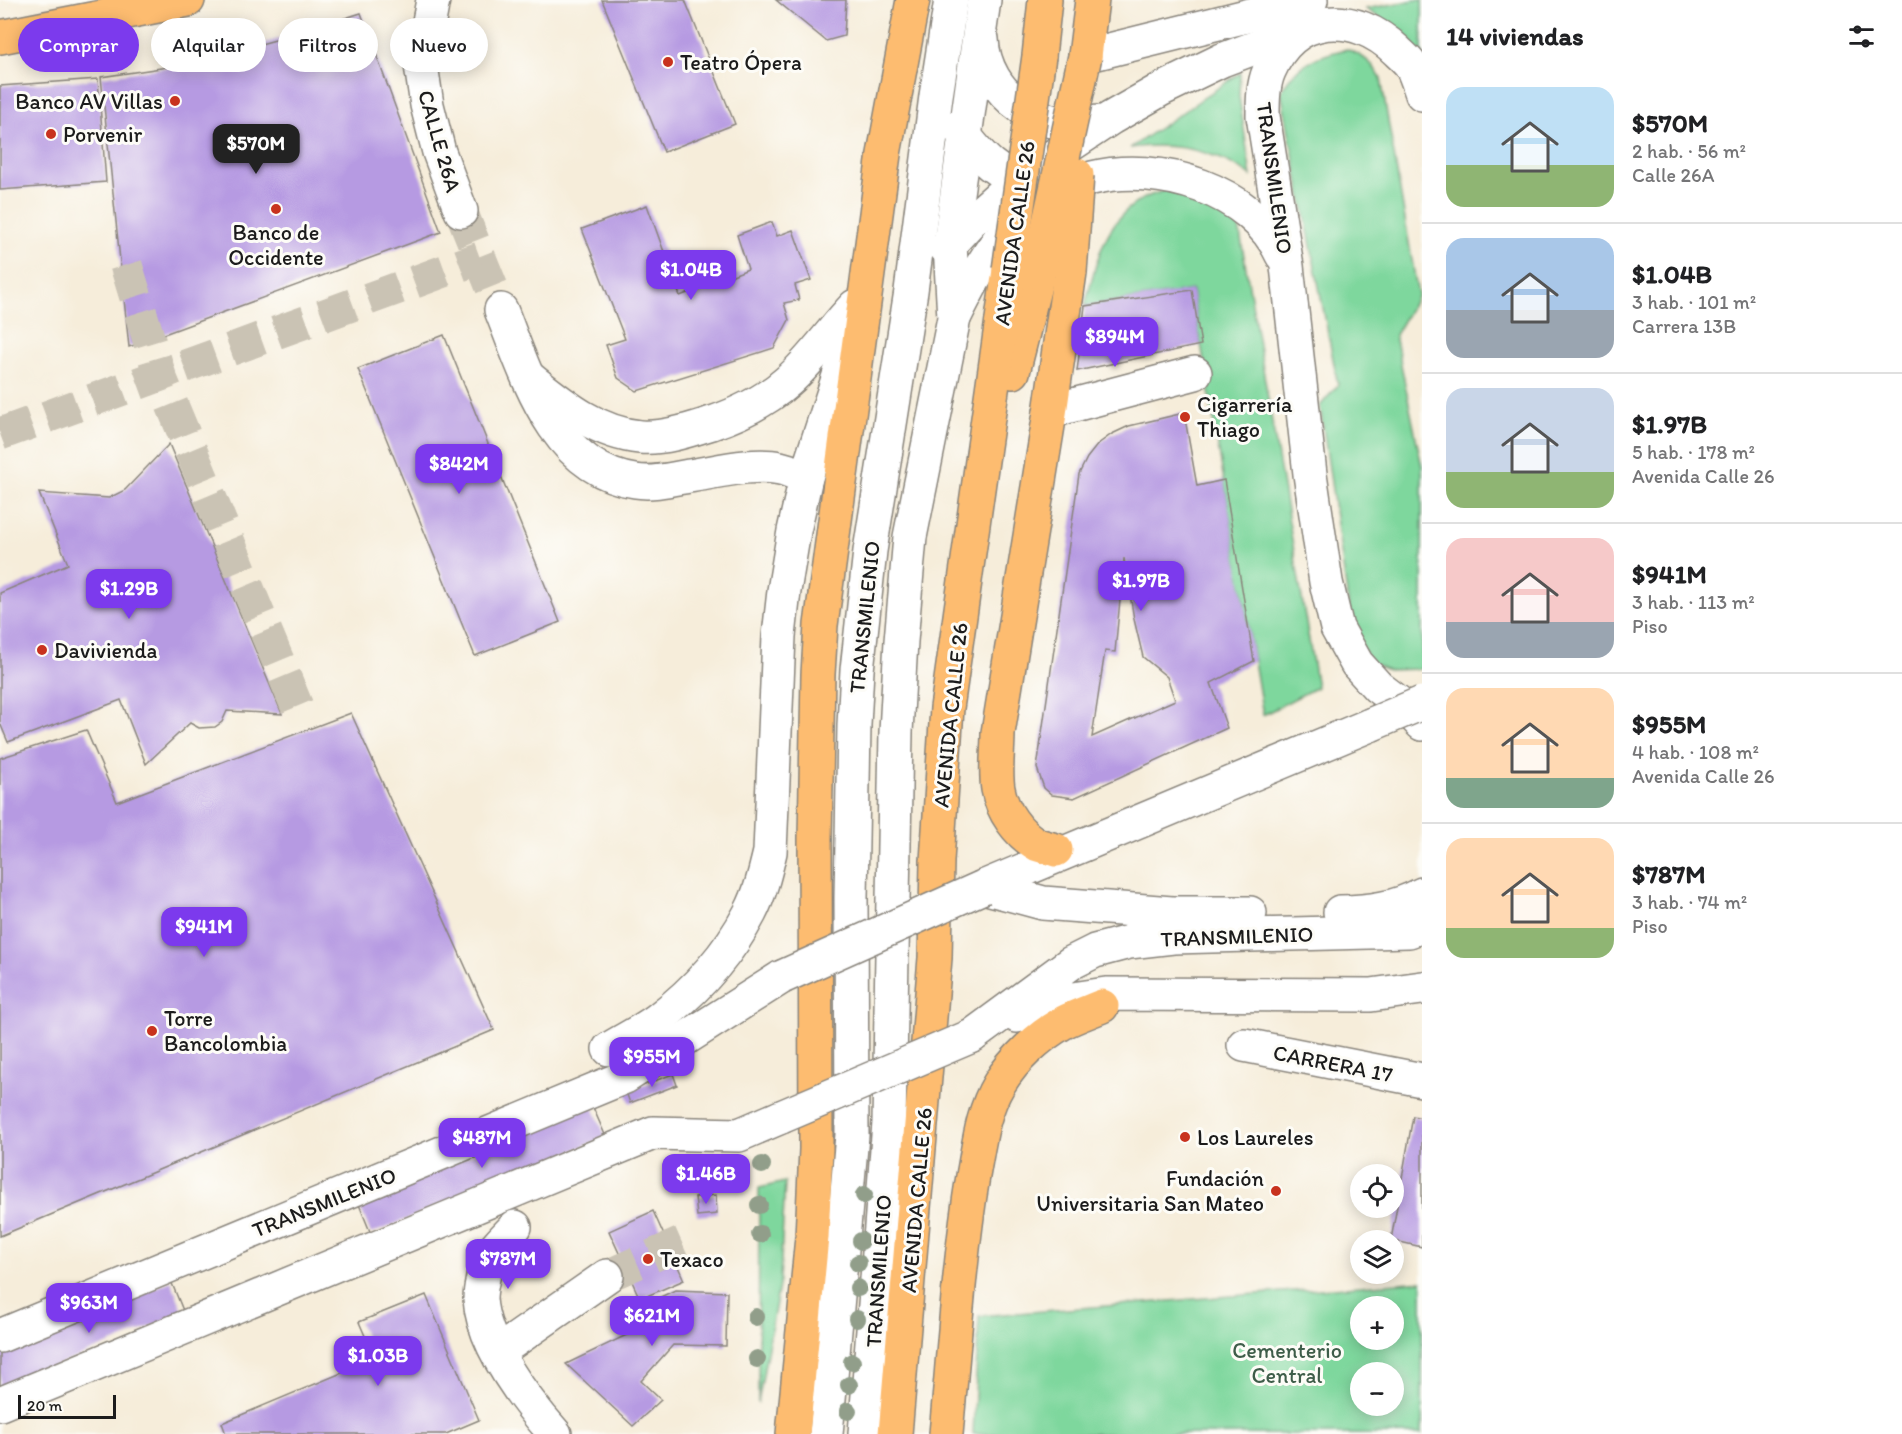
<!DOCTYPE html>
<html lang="es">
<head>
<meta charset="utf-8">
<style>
  body { margin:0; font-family:Itim,sans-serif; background:#f2f2f2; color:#202124; height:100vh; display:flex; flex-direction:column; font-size:22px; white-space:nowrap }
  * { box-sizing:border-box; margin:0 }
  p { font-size:20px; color:#757577 }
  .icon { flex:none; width:33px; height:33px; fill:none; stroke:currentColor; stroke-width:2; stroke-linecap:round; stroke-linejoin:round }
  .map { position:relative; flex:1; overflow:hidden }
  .drawer { display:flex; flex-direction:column; background:#fff; width:480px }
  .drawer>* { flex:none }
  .guide { position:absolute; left:18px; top:18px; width:570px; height:54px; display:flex; gap:12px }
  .buttons { position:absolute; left:1350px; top:1164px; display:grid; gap:12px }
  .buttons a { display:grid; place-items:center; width:54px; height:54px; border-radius:50%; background:#fff; box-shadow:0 3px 15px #0003; font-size:30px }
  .scale { position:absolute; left:18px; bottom:15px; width:98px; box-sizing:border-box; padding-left:6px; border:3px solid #1c1c1c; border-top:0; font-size:16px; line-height:21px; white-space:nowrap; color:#1c1c1c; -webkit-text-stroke:4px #fdfcf7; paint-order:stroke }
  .price { position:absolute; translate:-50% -51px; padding:0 14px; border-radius:12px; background:#7c3aed; color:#fff; font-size:20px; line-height:39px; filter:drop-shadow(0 2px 3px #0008) }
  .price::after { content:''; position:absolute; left:50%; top:36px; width:18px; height:14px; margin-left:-9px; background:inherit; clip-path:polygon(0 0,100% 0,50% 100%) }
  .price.on { background:#222; color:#fff }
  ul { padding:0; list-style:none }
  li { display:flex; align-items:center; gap:18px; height:150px; padding:0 24px }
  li+li { border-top:2px solid #e0e0e0 }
  li span { display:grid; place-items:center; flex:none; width:168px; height:120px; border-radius:18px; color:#555 }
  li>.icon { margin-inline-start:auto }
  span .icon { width:72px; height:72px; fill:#fffc; stroke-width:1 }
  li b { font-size:26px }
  h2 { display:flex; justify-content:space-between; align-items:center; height:72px; padding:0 24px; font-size:26px }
  .tag { padding:0 21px; border-radius:27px; background:#fff; box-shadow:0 3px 15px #0003; font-size:21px; line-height:54px }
  .tag.on { background:#7c3aed; color:#fff }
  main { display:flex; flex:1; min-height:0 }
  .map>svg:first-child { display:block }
  .green { fill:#7ed79d; stroke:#4d7a5c; stroke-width:1.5; fill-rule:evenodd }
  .building { fill:#b69ae2; fill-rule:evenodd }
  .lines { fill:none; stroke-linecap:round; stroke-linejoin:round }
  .minor-tunnel { stroke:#cac3b4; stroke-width:33; stroke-dasharray:33 16; stroke-linecap:butt }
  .minor-casing { stroke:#89847b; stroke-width:36 }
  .major-casing { stroke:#89847b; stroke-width:36 }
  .minor { stroke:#fff; stroke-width:33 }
  .major { stroke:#fdbc70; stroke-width:33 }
  .minor-bridge-casing { stroke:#89847b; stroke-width:36; stroke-linecap:butt }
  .major-bridge-casing { stroke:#89847b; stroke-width:36; stroke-linecap:butt }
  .minor-bridge { stroke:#fff; stroke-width:33 }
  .major-bridge { stroke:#fdbc70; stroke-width:33 }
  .tree { fill:#919e8a }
  .poi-dot { fill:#c8321e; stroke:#fdfcf7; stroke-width:2 }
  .labels { text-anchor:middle; stroke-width:6; stroke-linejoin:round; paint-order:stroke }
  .poi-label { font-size:22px; fill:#1c1c1c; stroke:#fdfcf7; text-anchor:start }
  .street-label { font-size:22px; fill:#1c1c1c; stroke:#fdfcf7 }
  .park-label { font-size:22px; fill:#3e5d49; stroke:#fdfcf7 }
</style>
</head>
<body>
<main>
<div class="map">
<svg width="1422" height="1434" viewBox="0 0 1422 1434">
  <rect width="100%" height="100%" fill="#fdfcf7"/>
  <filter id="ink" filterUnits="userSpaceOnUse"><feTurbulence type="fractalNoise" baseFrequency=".0167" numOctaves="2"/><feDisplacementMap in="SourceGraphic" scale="12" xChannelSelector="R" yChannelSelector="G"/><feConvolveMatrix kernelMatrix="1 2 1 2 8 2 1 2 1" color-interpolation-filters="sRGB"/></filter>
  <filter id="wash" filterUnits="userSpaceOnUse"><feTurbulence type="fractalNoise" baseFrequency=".008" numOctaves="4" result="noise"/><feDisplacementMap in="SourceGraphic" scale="24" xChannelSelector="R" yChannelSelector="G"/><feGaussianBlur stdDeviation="1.35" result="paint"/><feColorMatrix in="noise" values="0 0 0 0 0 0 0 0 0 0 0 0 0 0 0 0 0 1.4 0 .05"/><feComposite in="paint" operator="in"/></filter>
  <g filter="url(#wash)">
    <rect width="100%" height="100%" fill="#f6edda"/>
    <g class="green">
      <path d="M1415 0H1422V60C1409 36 1388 23 1366 9Z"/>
      <path d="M1347 49C1364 56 1373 63 1381 79L1418 295 1395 335 1422 467V669L1388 670 1371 663 1352 629 1320 406 1338 385 1281 92C1294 64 1319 55 1347 49Z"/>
      <path d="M1240 73 1239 96 1251 176C1215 150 1174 142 1130 148Z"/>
      <path d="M1168 190H1185L1238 221 1317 687 1263 715 1192 290 1085 306C1098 255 1107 203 1168 190Z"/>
      <polygon points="785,1182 780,1280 758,1403 759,1188"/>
      <path d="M1422 1281V1434H973L979 1316ZM1360 1306H1394V1340H1360ZM1360 1372H1394V1406H1360Z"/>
    </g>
    <g id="blocks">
      <g class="building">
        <polygon points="602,0 685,0 735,124 664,152"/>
        <polygon points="776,0 846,0 844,36 826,41"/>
        <polygon points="361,13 441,232 129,347 101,77 188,64 279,39"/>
        <polygon points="98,79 106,182 0,190 0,86"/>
        <polygon points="647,205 680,296 748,269 737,235 772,222 777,236 793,230 811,280 795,285 799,300 784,303 789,320 774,348 637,391 618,378 606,345 625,339 582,229"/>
        <polygon points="1192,290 1201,345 1077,371 1085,306"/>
        <polygon points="444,335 560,622 475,656 358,369"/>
        <path d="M1184 413 1197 486 1224 480 1254 661 1211 683 1227 728 1074 798 1052 795 1044 788 1037 768 1079 474 1087 458 1098 444 1112 434 1129 426ZM1124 558 1134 619 1143 657 1167 677 1175 700 1092 737 1105 651 1115 652Z"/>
        <polygon points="169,444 282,714 227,711 222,722 215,727 199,728 190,723 146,764 121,700 8,742 0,723 0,593 68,564 39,493 109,498 125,490"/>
        <polygon points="351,713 494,1030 0,1236 0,758 86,730 117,802"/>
        <polygon points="673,1074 677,1085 630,1103 626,1092"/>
        <polygon points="592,1105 606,1137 371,1234 358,1202"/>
        <polygon points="1413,1116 1422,1118 1422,1247 1391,1240"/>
        <polygon points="716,1195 717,1214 697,1216 695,1197"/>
        <polygon points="653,1211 684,1280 640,1299 609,1231"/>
        <polygon points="171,1281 184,1313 0,1389 0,1352"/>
        <polygon points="675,1290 727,1292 726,1346 673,1345 641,1381 661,1400 633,1426 566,1364 631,1333 623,1315"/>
        <polygon points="426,1295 479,1420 446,1434 226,1434 222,1423 375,1359 359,1322"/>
      </g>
    </g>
  </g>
  <g filter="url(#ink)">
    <use href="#blocks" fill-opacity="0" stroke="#89847b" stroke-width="1.5"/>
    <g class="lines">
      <g class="minor-tunnel">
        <polyline points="461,211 501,310"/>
        <polyline points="126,265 160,376 298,709"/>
        <polyline points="0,434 480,258"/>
        <polyline points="607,1276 684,1242"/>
      </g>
      <defs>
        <g id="minor">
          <polyline points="433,0 421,65 427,105 439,152 461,211"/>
          <path d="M982 39C984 96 1045 135 1097 122"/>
          <polyline points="1085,56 1311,0"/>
          <path d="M1422 94C1419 85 1415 72 1410 64 1406 59 1401 55 1397 51 1354 9 1294 13 1269 71 1263 85 1263 101 1263 116L1287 266 1310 474 1326 582 1337 628 1357 664 1378 687 1407 709 1422 724"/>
          <path d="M958 127C983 160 995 175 1036 186"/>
          <polyline points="946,248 970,222 1016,181 1111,118 1160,90 1222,60 1297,32"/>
          <path d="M501 310C527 375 554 470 635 481 653 484 672 479 689 476 716 472 754 462 780 468 789 470 798 474 806 477"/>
          <path d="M955 316C972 282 989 248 1016 220 1024 212 1038 206 1048 201 1062 192 1076 182 1092 178 1159 161 1252 190 1282 255"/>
          <path d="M528 377C561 403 596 433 640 437 664 439 690 430 712 423 738 414 767 400 788 381 813 359 832 330 855 306"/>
          <polyline points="1050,413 1066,407 1195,373"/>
          <polyline points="983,887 1043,903 1172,913 1250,913"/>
          <polyline points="983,887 1370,725"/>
          <path d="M1340 912C1370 912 1396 908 1422 894"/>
          <polyline points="1017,1016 1046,1003 1106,994 1371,995 1422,988"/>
          <polyline points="972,1036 1071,963 1095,951 1129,942 1173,937 1409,931 1422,926"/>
          <polyline points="1244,1045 1422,1080"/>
          <path d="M609 1049C625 1039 642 1031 657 1020 694 992 728 955 750 913 760 894 765 873 770 852L779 636 784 591 794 531 806 477 851 339"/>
          <path d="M515 1227C505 1238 492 1249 487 1263 484 1272 480 1289 480 1299 483 1345 526 1401 555 1434"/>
          <polyline points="0,1336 625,1077 782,977"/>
          <polyline points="498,1352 607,1276"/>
          <polyline points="0,1404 653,1133 739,1135 781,1117"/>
          <polyline points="826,1434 852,1135 851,898 854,725 857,670 870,551 911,291 936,96 951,0"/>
          <polyline points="865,1434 889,1123 896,732 901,641 910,537 954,318 950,244 984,0"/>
        </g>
        <g id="major">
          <polyline points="0,37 188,0"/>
          <polyline points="1039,56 1045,0"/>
          <polyline points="1085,56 1092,0"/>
          <polyline points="1013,372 1038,273"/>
          <path d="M1056 850C1050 848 1043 847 1038 845 1018 834 1002 811 998 789 995 771 998 751 998 733L1050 413 1070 272"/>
          <polyline points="793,1434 812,1237 816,1149 815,838 818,674 821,625 884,154 913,0"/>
          <polyline points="895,1434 935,958 937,861 947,708 1009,270"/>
          <path d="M946 1434C954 1348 959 1261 973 1176 979 1144 982 1112 999 1084 1014 1059 1039 1036 1064 1022 1076 1016 1090 1011 1102 1006"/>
        </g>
      </defs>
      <use href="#minor" class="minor-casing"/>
      <use href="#major" class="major-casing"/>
      <use href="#minor" class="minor"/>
      <use href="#major" class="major"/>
      <defs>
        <g id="minor-bridge">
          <polyline points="1370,725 1422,703"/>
          <polyline points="782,977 983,887"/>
          <polyline points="781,1117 972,1036"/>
        </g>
        <g id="major-bridge">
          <polyline points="1009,270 1039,56"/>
          <polyline points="1070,272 1077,175"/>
          <polyline points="1038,273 1085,56"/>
        </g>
      </defs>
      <use href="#minor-bridge" class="minor-bridge-casing"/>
      <use href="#major-bridge" class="major-bridge-casing"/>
      <use href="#minor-bridge" class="minor-bridge"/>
      <use href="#major-bridge" class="major-bridge"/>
    </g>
    <g class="tree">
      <circle cx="762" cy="1165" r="9"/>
      <circle cx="864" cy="1195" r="9"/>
      <circle cx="759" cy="1205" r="9"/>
      <circle cx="760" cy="1234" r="9"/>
      <circle cx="861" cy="1241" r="9"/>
      <circle cx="858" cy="1263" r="9"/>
      <circle cx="858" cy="1288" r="9"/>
      <circle cx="756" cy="1317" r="9"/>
      <circle cx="857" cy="1319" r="9"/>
      <circle cx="757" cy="1359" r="9"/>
      <circle cx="852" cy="1362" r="9"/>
      <circle cx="849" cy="1385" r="9"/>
      <circle cx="848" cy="1411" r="9"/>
    </g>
  </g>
  <g class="poi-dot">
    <circle cx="668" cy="62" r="6"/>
    <circle cx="175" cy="101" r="6"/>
    <circle cx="51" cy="134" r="6"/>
    <circle cx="276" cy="209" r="6"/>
    <circle cx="1185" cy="417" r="6"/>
    <circle cx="42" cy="650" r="6"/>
    <circle cx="152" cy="1031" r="6"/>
    <circle cx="1185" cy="1137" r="6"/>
    <circle cx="1276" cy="1191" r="6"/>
    <circle cx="648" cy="1259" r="6"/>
  </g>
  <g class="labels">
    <g class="poi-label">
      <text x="680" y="70">Teatro Ópera</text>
      <text x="163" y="109" text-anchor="end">Banco AV Villas</text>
      <text x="63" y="142">Porvenir</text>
      <text x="276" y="240" text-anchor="middle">Banco de<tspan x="276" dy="25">Occidente</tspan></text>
      <text x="1197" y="412">Cigarrería<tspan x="1197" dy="25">Thiago</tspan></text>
      <text x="54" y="658">Davivienda</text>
      <text x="164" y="1026">Torre<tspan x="164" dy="25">Bancolombia</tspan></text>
      <text x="1197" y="1145">Los Laureles</text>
      <text x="1264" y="1186" text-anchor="end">Fundación<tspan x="1264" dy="25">Universitaria San Mateo</tspan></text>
      <text x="660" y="1267">Texaco</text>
    </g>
    <g class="street-label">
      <text transform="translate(440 141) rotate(74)" y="8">CALLE 26A</text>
      <text transform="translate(1275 178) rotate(82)" y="8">TRANSMILENIO</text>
      <text transform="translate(1014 233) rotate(-82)" y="8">AVENIDA CALLE 26</text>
      <text transform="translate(864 617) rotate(-84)" y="8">TRANSMILENIO</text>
      <text transform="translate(950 715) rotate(-84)" y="8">AVENIDA CALLE 26</text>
      <text transform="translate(1237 936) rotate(-2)" y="8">TRANSMILENIO</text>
      <text transform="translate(1333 1063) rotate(11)" y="8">CARRERA 17</text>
      <text transform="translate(916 1200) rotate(-85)" y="8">AVENIDA CALLE 26</text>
      <text transform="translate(324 1202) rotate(-22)" y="8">TRANSMILENIO</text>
      <text transform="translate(878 1271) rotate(-86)" y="8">TRANSMILENIO</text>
    </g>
    <g class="park-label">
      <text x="1287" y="1358">Cementerio<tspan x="1287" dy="25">Central</tspan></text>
    </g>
  </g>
</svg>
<div class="buttons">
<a><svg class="icon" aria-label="locate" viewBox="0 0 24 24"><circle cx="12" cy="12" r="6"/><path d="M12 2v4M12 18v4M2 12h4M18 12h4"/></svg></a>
<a><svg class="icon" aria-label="layers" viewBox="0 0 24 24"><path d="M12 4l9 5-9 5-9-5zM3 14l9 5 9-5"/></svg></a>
<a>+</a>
<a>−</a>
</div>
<div class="scale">20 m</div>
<b class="price on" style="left:256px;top:175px">$570M</b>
<b class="price" style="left:691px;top:301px">$1.04B</b>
<b class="price" style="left:1115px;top:368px">$894M</b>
<b class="price" style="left:459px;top:495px">$842M</b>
<b class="price" style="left:1141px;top:612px">$1.97B</b>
<b class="price" style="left:129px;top:620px">$1.29B</b>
<b class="price" style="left:204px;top:958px">$941M</b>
<b class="price" style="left:652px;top:1088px">$955M</b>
<b class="price" style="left:482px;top:1169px">$487M</b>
<b class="price" style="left:706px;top:1205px">$1.46B</b>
<b class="price" style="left:508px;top:1290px">$787M</b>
<b class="price" style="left:89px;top:1334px">$963M</b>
<b class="price" style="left:652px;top:1347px">$621M</b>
<b class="price" style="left:378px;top:1387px">$1.03B</b>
<div class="guide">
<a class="tag on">Comprar</a>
<a class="tag">Alquilar</a>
<a class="tag">Filtros</a>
<a class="tag">Nuevo</a>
</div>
</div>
<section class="drawer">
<h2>14 viviendas<svg class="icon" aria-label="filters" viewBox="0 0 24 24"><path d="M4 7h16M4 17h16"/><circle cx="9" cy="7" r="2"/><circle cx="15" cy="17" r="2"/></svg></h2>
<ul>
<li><span style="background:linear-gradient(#bfe0f5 65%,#8fb573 0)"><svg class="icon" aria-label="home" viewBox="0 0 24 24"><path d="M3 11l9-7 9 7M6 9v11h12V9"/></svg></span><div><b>$570M</b><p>2 hab. · 56 m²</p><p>Calle 26A</p></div></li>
<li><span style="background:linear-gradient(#a9c7e8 60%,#9aa5b1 0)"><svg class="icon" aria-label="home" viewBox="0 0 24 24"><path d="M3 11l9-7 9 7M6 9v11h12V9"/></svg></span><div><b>$1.04B</b><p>3 hab. · 101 m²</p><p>Carrera 13B</p></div></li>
<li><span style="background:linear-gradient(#c9d6e8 70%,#8fb573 0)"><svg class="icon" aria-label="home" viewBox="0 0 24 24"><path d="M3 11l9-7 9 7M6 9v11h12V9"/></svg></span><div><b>$1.97B</b><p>5 hab. · 178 m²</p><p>Avenida Calle 26</p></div></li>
<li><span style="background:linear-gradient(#f6c9c9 70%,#9aa5b1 0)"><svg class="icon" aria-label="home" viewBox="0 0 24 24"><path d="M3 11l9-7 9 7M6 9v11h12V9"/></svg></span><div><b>$941M</b><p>3 hab. · 113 m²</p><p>Piso</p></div></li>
<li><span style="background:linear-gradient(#ffd9b3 75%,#7fa58c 0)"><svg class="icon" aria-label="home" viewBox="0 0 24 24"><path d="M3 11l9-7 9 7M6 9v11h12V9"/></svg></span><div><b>$955M</b><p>4 hab. · 108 m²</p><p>Avenida Calle 26</p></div></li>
<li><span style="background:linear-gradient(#ffd9b3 75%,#8fb573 0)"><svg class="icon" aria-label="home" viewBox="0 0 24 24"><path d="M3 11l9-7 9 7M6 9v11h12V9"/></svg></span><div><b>$787M</b><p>3 hab. · 74 m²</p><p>Piso</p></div></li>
</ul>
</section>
</main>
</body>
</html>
